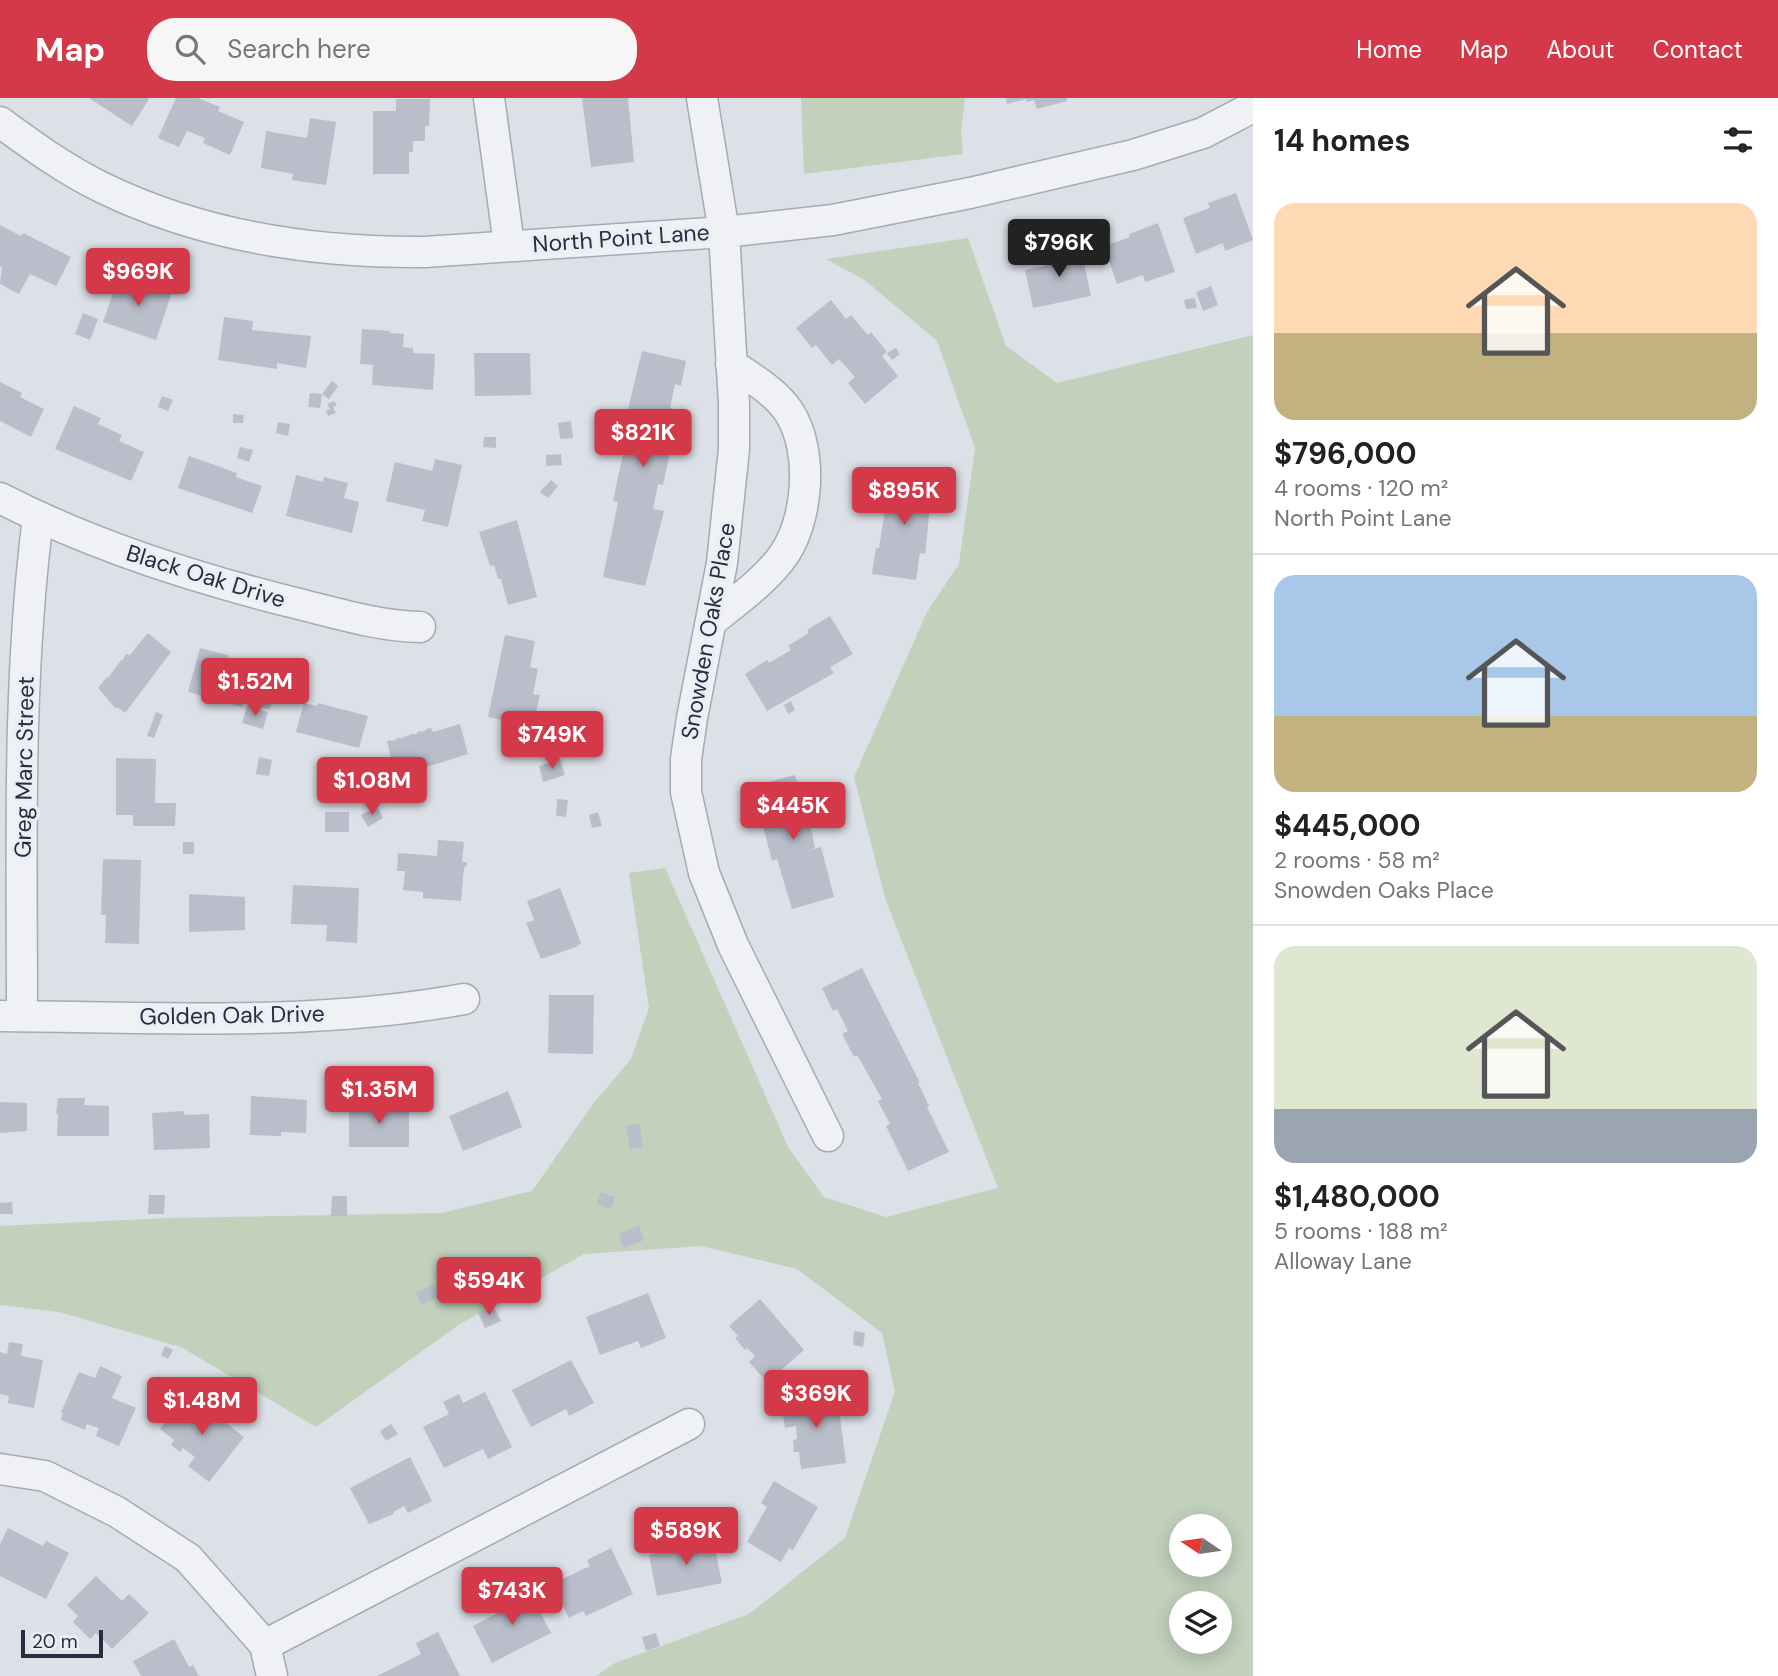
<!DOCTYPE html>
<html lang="en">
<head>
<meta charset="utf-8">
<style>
  body { margin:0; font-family:"DM Sans",sans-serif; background:#f6f6f6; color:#222; height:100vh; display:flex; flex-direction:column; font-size:26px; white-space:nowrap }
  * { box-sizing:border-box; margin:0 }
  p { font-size:23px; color:#767676 }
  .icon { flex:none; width:38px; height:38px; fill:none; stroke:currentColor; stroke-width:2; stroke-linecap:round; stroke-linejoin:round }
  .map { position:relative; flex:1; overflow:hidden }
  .drawer { display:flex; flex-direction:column; background:#fff; width:525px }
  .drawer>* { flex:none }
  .needle { width:46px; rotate:283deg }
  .controls { position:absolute; left:1169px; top:1416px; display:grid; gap:14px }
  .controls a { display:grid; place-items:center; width:63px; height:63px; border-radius:50%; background:#fff; box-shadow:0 4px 18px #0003; font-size:35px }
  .scale { position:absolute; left:21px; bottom:18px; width:82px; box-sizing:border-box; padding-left:7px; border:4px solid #252d3e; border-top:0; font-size:19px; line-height:24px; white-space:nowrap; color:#252d3e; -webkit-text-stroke:5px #ebeff5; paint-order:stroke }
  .price { position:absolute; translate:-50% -60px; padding:0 16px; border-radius:7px; background:#d33948; color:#fff; font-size:23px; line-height:46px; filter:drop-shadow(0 2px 4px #0008) }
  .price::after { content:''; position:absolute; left:50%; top:42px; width:21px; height:16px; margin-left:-10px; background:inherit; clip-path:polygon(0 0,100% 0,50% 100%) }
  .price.active { background:#222; color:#fff }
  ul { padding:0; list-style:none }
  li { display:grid; align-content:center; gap:14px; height:371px; padding:0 21px }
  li+li { border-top:2px solid #e0e0e0 }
  li span { display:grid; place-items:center; height:217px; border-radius:21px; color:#555 }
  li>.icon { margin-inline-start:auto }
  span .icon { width:126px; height:126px; fill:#fffc; stroke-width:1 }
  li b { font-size:30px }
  h2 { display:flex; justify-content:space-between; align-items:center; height:84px; padding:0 21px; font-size:30px }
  header { display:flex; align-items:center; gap:42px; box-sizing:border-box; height:98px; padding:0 35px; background:#d33948; color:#fff }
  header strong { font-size:33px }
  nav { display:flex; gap:38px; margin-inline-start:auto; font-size:24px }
  .search { width:490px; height:63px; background:#f6f6f6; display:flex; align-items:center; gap:18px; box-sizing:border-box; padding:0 24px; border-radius:28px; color:#767676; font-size:26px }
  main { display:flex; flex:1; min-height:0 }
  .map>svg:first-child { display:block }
  .green { fill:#c1d1bc; fill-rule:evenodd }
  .building { fill:#b9beca }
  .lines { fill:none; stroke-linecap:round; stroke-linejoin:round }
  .street-casing { stroke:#a5aab4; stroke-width:33 }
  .street { stroke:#eff1f5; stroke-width:30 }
  .labels { text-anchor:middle; stroke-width:7; stroke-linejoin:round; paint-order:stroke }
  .street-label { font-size:23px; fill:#252d3e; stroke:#ebeff5 }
</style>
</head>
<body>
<header>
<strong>Map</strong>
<div class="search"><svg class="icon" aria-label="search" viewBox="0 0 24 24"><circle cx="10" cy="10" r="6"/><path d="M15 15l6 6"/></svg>Search here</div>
<nav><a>Home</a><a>Map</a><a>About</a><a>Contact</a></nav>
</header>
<main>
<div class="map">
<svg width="1253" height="1578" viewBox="0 0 1253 1578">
  <rect width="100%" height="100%" fill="#dce0e7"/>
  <g class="green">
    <polygon points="801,0 965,0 961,34 963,56 804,76"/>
    <path d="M968 140 1006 248 1057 285 1253 237V1578H596L615 1565 749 1516 845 1440 895 1293 882 1235 797 1171 702 1148 584 1156 460 1226 316 1329 181 1249 59 1214 0 1207V1128L169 1120 442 1115 532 1093 593 1006 631 961 649 910 629 775 665 770 788 1049 824 1099 886 1119 998 1090 885 800 854 679 927 514 959 466 975 350 937 243 866 183 826 161ZM1181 1428H1220V1466H1181ZM1181 1505H1220V1544H1181Z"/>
  </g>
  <g class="building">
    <polygon points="89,0 148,0 149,1 132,28"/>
    <polygon points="176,0 198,0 220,9 218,13 244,24 230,57 203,45 205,40 187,33 179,49 158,40"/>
    <polygon points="582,0 628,0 634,64 591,69"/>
    <polygon points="1006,0 1067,0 1067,3 1037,11 1034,2 1027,4 1026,1 1007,6"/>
    <polygon points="396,1 430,1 429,28 425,28 425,43 413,43 413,54 409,54 409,76 373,76 373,13 396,13"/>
    <polygon points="310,20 336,24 326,87 292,82 293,76 261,70 266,33 307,40"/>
    <polygon points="1236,95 1253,142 1225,153 1223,145 1196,156 1183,120 1210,110 1208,105"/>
    <polygon points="1158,125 1175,174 1145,184 1143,177 1117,186 1104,148 1130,139 1129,136"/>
    <polygon points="0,127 21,138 23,135 71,159 56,188 30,176 19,196 0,186 2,169 0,168"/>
    <polygon points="1080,147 1091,198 1033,210 1025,172 1044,168 1043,165 1051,164 1049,154"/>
    <polygon points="117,183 135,188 137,183 172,194 156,242 103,224"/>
    <polygon points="1211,188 1218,207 1203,213 1196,194"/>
    <polygon points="1195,200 1197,210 1186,211 1184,202"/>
    <polygon points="831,202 846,221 851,217 868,237 871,234 887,254 882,258 898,278 865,306 848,285 855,279 839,261 832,267 816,247 812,250 796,230"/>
    <polygon points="83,215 98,221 90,242 75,236"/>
    <polygon points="224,219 253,223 252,232 311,238 306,270 277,265 277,271 218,262"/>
    <polygon points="362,231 390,233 390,235 404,236 403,249 413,250 413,255 435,256 433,292 372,287 373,267 360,266"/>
    <polygon points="896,250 900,256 892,262 887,255"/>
    <polygon points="642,253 686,263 681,288 675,286 670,310 674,311 669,335 674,336 663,387 658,386 653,411 664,413 645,488 603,479 618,404 613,403 629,328 626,327 630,303"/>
    <polygon points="474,255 530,255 531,297 475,298"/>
    <polygon points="332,283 338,288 329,301 322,296"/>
    <polygon points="0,284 22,295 20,299 44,311 31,339 0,323"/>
    <polygon points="310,295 322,296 320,310 308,309"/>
    <polygon points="162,298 173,302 168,313 158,309"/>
    <polygon points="334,303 337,307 333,309 336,315 328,318 326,313 330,311 327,306"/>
    <polygon points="74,308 101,320 98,326 122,337 119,343 144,354 131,383 55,351"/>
    <polygon points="233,316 244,317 243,325 233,325"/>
    <polygon points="571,323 573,340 560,341 558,325"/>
    <polygon points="278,324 290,326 288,338 276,335"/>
    <polygon points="484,339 496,339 496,350 483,349"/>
    <polygon points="240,349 253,352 249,364 237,360"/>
    <polygon points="561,356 562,367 546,368 546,357"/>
    <polygon points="189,358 237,375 236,379 262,388 252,415 178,390"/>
    <polygon points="435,361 462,367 448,429 422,423 425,412 386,403 395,364 432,373"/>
    <polygon points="891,375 933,381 925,456 920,455 916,482 872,476 876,450 879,450"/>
    <polygon points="296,377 323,384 324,379 348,385 344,400 359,404 352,435 286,418"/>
    <polygon points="551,382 558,388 548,400 540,394"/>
    <polygon points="517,422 537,499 508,507 501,481 498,481 494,467 490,468 479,434"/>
    <polygon points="830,518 853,556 830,569 834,575 767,613 745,576 767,562 769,565 791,552 788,548 809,535 807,532"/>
    <polygon points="148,535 171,554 125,615 117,609 116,611 98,590 107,579 108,580 121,562 122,563 126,556 130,557"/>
    <polygon points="505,537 535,543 530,569 538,571 533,596 540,597 533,628 488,619"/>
    <polygon points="200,550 228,557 226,565 252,571 251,575 278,582 270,612 243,604 242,609 188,594"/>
    <polygon points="791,603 795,612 788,616 784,607"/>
    <polygon points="304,605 317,608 318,605 368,618 359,650 296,634"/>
    <polygon points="247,608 268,614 263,631 242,625"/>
    <polygon points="156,614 163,617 154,640 147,638"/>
    <polygon points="460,626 468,656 395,679 387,643 397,642 396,640 402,640 412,636 417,636 417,634 426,633 426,631 431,630 433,634"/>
    <polygon points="259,659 272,662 269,678 256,676"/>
    <polygon points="116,660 156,661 155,705 176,705 175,728 133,728 133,717 116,717"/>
    <polygon points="560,661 565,677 543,684 539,668"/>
    <polygon points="795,677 802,701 805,701 815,750 807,753 821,749 834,799 792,811 777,761 772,763 753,688"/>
    <polygon points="557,701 568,702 566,719 556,718"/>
    <polygon points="834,705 837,718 824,721 821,709"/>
    <polygon points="377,709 383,720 368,729 361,717"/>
    <rect x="325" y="714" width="24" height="20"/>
    <polygon points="598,714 602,728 592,730 589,717"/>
    <polygon points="438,742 464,744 462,764 467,764 466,769 464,769 461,803 423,800 423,794 403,792 405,773 397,773 398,755 437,758"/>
    <rect x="183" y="744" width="11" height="12"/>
    <polygon points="103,761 141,762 139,846 105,845 106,817 101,817"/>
    <polygon points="293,787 359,790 357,845 326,843 327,827 291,826"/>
    <polygon points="560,790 581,845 576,849 541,861 526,825 534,822 527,803"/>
    <polygon points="189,796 245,799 245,832 189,834"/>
    <polygon points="862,870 920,985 918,985 929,1008 927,1009 949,1054 908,1073 886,1028 890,1026 878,1003 882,1001 857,957 854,959 842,936 848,933 837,911 833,913 822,890"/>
    <polygon points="549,897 594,897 593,956 548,955"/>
    <polygon points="508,993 522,1029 463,1053 449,1018"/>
    <polygon points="251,998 307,1002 306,1035 281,1034 281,1038 250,1037"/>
    <polygon points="58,1000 85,1000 84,1007 109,1008 109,1038 57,1038 58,1016 56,1016"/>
    <polygon points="0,1004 27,1005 27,1033 0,1035"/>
    <rect x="349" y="1006" width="60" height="43"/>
    <polygon points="184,1013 184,1017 209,1016 210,1050 154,1052 152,1015"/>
    <polygon points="640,1026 643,1049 630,1051 626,1028"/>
    <polygon points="601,1094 615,1099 611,1111 597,1106"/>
    <polygon points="149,1097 165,1097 164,1116 148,1116"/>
    <polygon points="332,1098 347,1098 347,1118 331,1118"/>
    <polygon points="12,1104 13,1116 0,1116 0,1105"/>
    <polygon points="639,1127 644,1142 624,1150 619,1135"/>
    <polygon points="433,1187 438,1199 421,1207 416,1194"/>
    <polygon points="648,1195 666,1240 641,1250 638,1243 600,1257 586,1219"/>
    <polygon points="760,1201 804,1252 767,1284 749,1264 755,1258 747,1250 745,1252 735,1240 738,1238 729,1228"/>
    <polygon points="493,1208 501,1223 485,1230 478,1215"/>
    <polygon points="854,1233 865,1235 863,1249 853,1247"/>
    <polygon points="9,1244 23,1246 21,1258 43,1262 34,1310 8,1305 9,1298 0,1296 0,1254 7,1256"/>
    <polygon points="165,1248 173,1252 168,1261 161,1257"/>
    <polygon points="571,1262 594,1305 569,1318 566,1311 531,1329 512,1292"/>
    <polygon points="100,1268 122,1278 112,1300 136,1310 119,1348 96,1338 99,1330 87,1326 85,1332 61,1322 63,1315 61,1314 79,1274 95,1280"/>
    <polygon points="485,1294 512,1349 488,1361 483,1351 444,1370 423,1329 449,1316 443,1304 459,1296 463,1305"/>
    <polygon points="837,1295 846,1365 801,1371 799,1354 794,1354 793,1342 797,1341 796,1328 785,1330 781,1302"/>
    <polygon points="188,1296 244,1339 209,1384 188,1368 195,1359 183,1350 180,1354 171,1347 174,1342 160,1331"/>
    <polygon points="391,1326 398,1336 386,1343 380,1333"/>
    <polygon points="410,1359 432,1403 408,1415 404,1408 393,1414 394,1416 369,1426 350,1390"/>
    <polygon points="774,1383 818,1409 793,1452 789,1450 781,1464 747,1444 767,1409 761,1405"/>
    <polygon points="8,1430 43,1448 46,1443 69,1455 46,1501 0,1478 0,1446"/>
    <polygon points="712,1436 722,1485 657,1498 649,1457 676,1448 677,1452 688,1449 687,1442"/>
    <polygon points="611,1450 633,1496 586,1518 583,1513 569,1520 552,1486 590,1468 587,1462"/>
    <polygon points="96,1478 122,1503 129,1496 149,1515 112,1551 96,1535 90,1541 73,1524 78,1518 67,1507"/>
    <polygon points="528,1491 551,1535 492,1565 473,1528 509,1509 506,1503"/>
    <polygon points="438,1534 460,1578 377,1578 421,1556 416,1545"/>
    <polygon points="656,1535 660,1548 646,1553 642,1539"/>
    <polygon points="174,1541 189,1569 193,1567 199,1578 141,1578 133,1563"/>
  </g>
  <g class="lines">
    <defs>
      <g id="street">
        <polyline points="489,0 509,147"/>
        <polyline points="702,0 724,134 734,306 734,351 722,465 692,620 686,661 686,694 704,775 733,847 828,1038"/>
        <path d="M0 24C33 48 67 73 103 90 202 138 316 155 425 154L724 134 833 122 970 95 1133 57 1203 35 1253 9"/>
        <path d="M0 400C93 448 194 480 295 505 336 515 377 528 420 529"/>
        <path d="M712 523C735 504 761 486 780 462 809 426 814 352 789 314 775 293 751 280 731 266"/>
        <path d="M0 918C154 919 312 929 464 901"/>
        <path d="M22 918C22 752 17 585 38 420"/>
        <polyline points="0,1371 45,1378 117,1414 188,1460 265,1547 272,1578"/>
        <polyline points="265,1547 689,1326"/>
      </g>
    </defs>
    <use href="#street" class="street-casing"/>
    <use href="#street" class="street"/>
  </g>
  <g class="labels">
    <g class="street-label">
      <text transform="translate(621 140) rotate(-4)" y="8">North Point Lane</text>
      <text transform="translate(206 478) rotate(17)" y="8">Black Oak Drive</text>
      <text transform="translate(708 533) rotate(-80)" y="8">Snowden Oaks Place</text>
      <text transform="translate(24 669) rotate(-89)" y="8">Greg Marc Street</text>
      <text transform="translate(232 917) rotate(-1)" y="8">Golden Oak Drive</text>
    </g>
  </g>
</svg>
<div class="controls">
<a><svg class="needle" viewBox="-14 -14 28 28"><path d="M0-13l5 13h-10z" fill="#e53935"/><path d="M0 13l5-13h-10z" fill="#767676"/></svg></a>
<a><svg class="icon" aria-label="layers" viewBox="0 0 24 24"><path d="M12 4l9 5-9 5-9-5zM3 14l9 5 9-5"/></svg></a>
</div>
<div class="scale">20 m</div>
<b class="price active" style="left:1059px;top:181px">$796K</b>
<b class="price" style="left:138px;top:210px">$969K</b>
<b class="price" style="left:643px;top:371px">$821K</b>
<b class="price" style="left:904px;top:429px">$895K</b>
<b class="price" style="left:255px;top:620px">$1.52M</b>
<b class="price" style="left:552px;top:673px">$749K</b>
<b class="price" style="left:372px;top:719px">$1.08M</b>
<b class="price" style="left:793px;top:744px">$445K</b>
<b class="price" style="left:379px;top:1028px">$1.35M</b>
<b class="price" style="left:489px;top:1219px">$594K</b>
<b class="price" style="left:816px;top:1332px">$369K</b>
<b class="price" style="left:202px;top:1339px">$1.48M</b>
<b class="price" style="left:686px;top:1469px">$589K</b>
<b class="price" style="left:512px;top:1529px">$743K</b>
</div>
<section class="drawer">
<h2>14 homes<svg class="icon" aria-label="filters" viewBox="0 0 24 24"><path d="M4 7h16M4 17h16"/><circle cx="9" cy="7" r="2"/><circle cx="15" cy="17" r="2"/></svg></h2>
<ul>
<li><span style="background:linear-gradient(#ffd9b3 60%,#c2b280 0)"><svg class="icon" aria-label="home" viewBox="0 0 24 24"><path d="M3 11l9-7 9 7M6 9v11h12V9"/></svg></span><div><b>$796,000</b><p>4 rooms · 120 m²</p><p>North Point Lane</p></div></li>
<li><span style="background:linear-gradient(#a9c7e8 65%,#c2b280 0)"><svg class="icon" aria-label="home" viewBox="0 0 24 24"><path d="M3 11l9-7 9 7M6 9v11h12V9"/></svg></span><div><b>$445,000</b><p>2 rooms · 58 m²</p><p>Snowden Oaks Place</p></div></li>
<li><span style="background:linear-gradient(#dfe7d0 75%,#9aa5b1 0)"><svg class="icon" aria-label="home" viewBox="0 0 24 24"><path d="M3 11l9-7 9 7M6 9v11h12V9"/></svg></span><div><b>$1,480,000</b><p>5 rooms · 188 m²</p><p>Alloway Lane</p></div></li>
</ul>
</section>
</main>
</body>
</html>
